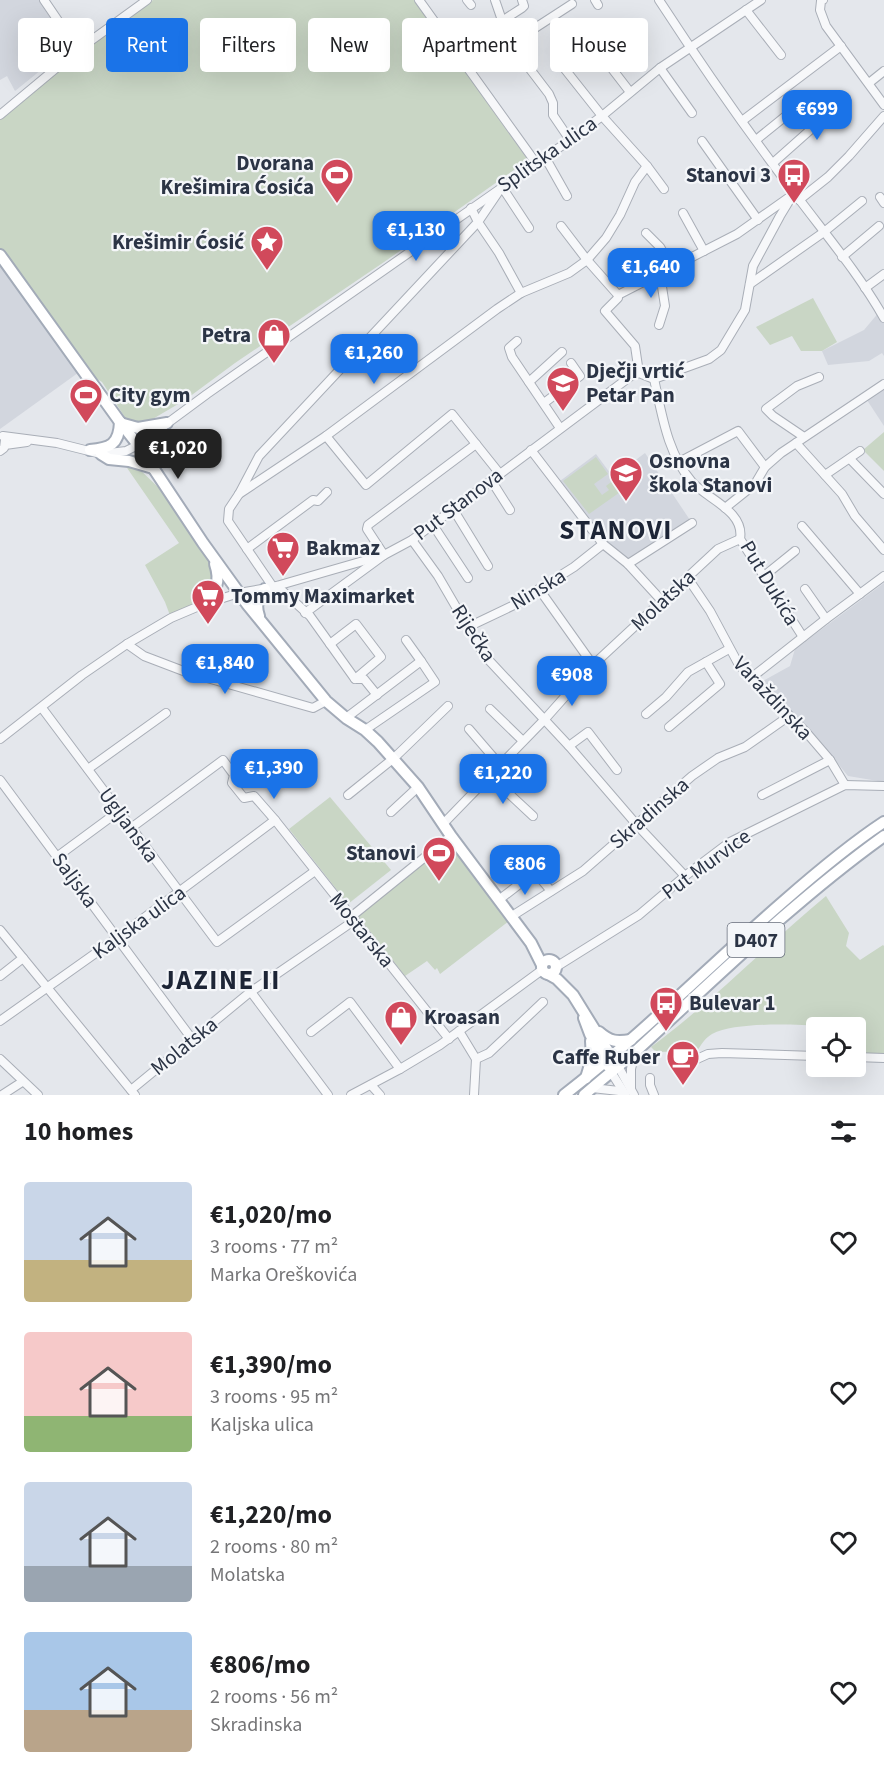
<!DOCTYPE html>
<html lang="en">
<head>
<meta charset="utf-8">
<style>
  body { margin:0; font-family:"Source Sans 3",sans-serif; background:#f2f2f2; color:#202124; height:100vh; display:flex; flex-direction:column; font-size:22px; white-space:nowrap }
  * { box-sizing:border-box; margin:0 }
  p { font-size:20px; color:#757577 }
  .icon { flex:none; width:33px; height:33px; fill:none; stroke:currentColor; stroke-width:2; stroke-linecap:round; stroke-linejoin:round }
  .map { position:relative; height:1095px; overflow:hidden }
  .details { display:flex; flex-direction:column; background:#fff; flex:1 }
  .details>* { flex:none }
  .guide { position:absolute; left:18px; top:18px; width:849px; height:54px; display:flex; gap:12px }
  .controls { position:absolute; left:806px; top:1017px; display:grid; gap:12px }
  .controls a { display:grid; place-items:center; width:60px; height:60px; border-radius:6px; background:#fff; box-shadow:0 6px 24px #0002; font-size:30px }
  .price { position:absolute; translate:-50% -51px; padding:0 14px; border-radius:12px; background:#1a73e8; color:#fff; font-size:20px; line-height:39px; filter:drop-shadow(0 2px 3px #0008) }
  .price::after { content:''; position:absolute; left:50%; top:36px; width:18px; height:14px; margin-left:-9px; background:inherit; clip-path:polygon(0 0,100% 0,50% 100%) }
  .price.current { background:#222; color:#fff }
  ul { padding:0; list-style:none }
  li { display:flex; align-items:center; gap:18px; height:150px; padding:0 24px }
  li span { display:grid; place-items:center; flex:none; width:168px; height:120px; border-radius:6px; color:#555 }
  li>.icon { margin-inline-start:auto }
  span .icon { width:72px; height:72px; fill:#fffc; stroke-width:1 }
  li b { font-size:26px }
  h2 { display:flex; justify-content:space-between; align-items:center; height:72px; padding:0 24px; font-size:26px }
  .tag { padding:0 21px; border-radius:6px; background:#fff; box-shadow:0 6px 24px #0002; font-size:21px; line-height:54px }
  .tag.current { background:#1a73e8; color:#fff }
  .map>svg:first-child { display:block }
  .built { fill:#d2d6de }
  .green { fill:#c9d6c5 }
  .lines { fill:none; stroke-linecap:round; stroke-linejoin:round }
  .minor-casing { stroke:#a9aeb7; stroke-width:10 }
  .major-casing { stroke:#a3abb8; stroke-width:14 }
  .minor { stroke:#f7f8fa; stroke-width:8 }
  .major { stroke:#fff; stroke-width:10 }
  .labels { text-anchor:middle; stroke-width:4.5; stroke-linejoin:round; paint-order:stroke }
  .shield { fill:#f4f6f9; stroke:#676e7b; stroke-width:1.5 }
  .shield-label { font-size:20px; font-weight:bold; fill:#2b3445 }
  .street-label { font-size:21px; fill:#2b3445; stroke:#f4f6f9 }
  .poi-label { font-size:21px; font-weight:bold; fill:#2b3445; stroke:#f4f6f9; text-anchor:start }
  .district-label { font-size:27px; font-weight:bold; letter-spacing:1.5px; fill:#1d2536; stroke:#f4f6f9 }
</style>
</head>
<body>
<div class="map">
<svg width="884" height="1095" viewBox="0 0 884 1095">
  <rect width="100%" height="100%" fill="#e4e7ec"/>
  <g class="built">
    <polygon points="0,0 44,0 78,50 41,70 15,91 7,76 0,80"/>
    <polygon points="0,255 82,370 0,429"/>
    <polygon points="880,311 884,319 884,356 882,353 869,361 828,365 822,351 864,330"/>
    <polygon points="884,384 884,426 865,397"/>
    <polygon points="645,453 692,523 628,564 603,544 560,481 596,454 613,477"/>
    <polygon points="884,583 884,782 848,776 822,744 761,682 790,666 795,649"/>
  </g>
  <g class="green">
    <polygon points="153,0 414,0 528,160 387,260 235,363 185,400 151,420 137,423 126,419 102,382 82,370 0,255 0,116 78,55"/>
    <polygon points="813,298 837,342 822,351 801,351 792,336 770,345 756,327"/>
    <polygon points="884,432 884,471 863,450"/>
    <polygon points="596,457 608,474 594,484 602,495 609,490 606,486 631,467 640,478 589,514 563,481"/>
    <polygon points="125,465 137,467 159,488 210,553 221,581 192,609 171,618 165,602 145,565 179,543"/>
    <polygon points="330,797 391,870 348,904 289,829"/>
    <polygon points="451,844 509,921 440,974 437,968 435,970 427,961 405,976 357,915 443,848 446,849"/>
    <path d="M826 896 849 933 846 946 860 960 883 945 884 946V1053L881 1056 863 1055V1028C826 1027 744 1018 712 1034 705 1038 701 1045 697 1051L656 1052 651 1047C713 1001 767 945 826 896Z"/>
  </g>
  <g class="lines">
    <defs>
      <g id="minor">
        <polyline points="44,0 78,50"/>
        <polyline points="419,0 536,163"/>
        <polyline points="467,0 471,5"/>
        <polyline points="495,0 506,32 514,48 549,94 553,103 553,115 570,140"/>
        <polyline points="595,0 598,5"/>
        <path d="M659 0C702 66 748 132 796 195 826 235 859 274 884 318"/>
        <polyline points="823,0 821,1 820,10 826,26 884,105"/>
        <polyline points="746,10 781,55"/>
        <polyline points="502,21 522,8 524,6 522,0"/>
        <polyline points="586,35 630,92"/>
        <polyline points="512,43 572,4"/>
        <polyline points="560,63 602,116 647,166 635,182 620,215 606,238 587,260 561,226"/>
        <polyline points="660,68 692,113"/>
        <polyline points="869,83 884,71"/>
        <polyline points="0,115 78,50 147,0"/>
        <polyline points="742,121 841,46"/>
        <polyline points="756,140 808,98"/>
        <polyline points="702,141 758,220"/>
        <polyline points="545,157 567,196"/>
        <polyline points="773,163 845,99"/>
        <polyline points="647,166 664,189"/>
        <polyline points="502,187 529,228"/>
        <polyline points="499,191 478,222 499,253 521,293 569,273 587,260 618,295"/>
        <polyline points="880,197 884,203"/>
        <polyline points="799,200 828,177 849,156 884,116"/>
        <polyline points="683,213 704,251"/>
        <polyline points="646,233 660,247 672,268"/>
        <polyline points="842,257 879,226"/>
        <polyline points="750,284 824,232 862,201"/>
        <polyline points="865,288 884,274"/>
        <polyline points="618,295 737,234 788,198"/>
        <polyline points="618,295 618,298 605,311 635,346 639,373"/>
        <polyline points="659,325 665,306 660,274"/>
        <polyline points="517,341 509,348 512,357 560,428"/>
        <path d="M654 379C662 414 667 453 692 482 707 499 745 511 740 539L803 637"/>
        <polyline points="654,379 709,359 721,350 745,310 753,266 780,216 794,193"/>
        <polyline points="529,382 562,352"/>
        <polyline points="544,403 580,376 571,363"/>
        <polyline points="3,436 57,443 101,454 126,451 138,445 207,394 570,140 602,116 660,68 761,0"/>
        <polyline points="326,436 366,485 452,414 500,474"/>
        <polyline points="804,437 773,416 766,409 797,386 819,377"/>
        <polyline points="796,443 842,494 855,516 884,550"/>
        <polyline points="5,445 27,442"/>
        <polyline points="531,450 603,544 628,564 662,601"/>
        <polyline points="0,451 4,448 5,440"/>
        <polyline points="850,459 884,494"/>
        <polyline points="679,462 738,431 765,467"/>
        <polyline points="825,475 860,451"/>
        <polyline points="491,480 510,510"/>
        <polyline points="239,494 326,436 497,309 521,293"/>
        <polyline points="725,508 755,484 765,467 781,453 884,384"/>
        <polyline points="453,509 488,566"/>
        <polyline points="433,525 468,578"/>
        <polyline points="802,526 860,594"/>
        <polyline points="412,540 438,576 484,655 569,746 637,825 685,876"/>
        <polyline points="247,549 313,500 318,501 327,492"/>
        <polyline points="628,564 692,523"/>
        <polyline points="764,576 795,551"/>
        <polyline points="687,577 710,611 739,665 806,732 830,760 845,785"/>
        <polyline points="277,586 310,616 355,679 364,679 377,695"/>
        <polyline points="273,587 228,521 229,509 239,494 259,456 478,222 471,208"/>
        <polyline points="539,589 593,665"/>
        <polyline points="805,589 826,619"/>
        <polyline points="305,613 384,555 367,529 368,525 476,444"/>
        <polyline points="468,627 512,606 574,567 603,544"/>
        <polyline points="406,640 421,661"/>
        <polyline points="127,644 144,656 186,672 313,708 326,701"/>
        <polyline points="330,644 356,624 381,657 355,679"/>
        <polyline points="751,678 826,619 884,576"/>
        <polyline points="42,708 217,942 315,871"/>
        <polyline points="490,709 523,741"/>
        <polyline points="646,714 666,697 688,672 729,649"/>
        <polyline points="346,718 421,661 435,682 365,730"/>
        <polyline points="669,727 720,684 706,662"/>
        <polyline points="469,729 500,765"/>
        <polyline points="0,739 82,675 127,644 171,618 204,604 239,593 273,587 384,555 412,540 631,376 639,373 654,379"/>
        <polyline points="569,746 588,732 617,770"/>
        <polyline points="88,769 166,713"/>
        <polyline points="490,776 533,816"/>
        <polyline points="0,780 192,1039"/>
        <polyline points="348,795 394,758 448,706"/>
        <polyline points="762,795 830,760"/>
        <polyline points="391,812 418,787"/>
        <polyline points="443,824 545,719 593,665 718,549 740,539"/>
        <polyline points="131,828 223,760 234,775 232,783 244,798 254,796 275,820 449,1039"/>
        <polyline points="58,856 119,811"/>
        <polyline points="500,899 535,872 551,891"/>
        <polyline points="352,916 451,836"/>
        <polyline points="512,916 583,871 692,776 718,758 745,747 789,716"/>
        <polyline points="0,930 23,958 0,976"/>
        <polyline points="23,958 135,1095"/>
        <polyline points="556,967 639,915 685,876 730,842 845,785 884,786"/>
        <polyline points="251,992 328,1095"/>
        <polyline points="0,1021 117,938 275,820"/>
        <polyline points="459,1031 476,1059 474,1095"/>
        <polyline points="311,1032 350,1002 400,1069"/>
        <polyline points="855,1057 884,1058"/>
        <polyline points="0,1059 38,1095"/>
        <polyline points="476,1059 489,1053 543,1002"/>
        <polyline points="688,1063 708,1054 722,1053 816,1056"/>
        <polyline points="618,1066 634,1095"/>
        <polyline points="611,1072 625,1094"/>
        <polyline points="650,1078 650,1085 654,1095"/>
        <polyline points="371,1085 380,1095"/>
        <polyline points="592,1088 619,1091 625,1095"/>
        <polyline points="631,1089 631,1069 635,1052"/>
        <polyline points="131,1090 249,993 355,920"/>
        <polyline points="2,1095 22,1082"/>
        <polyline points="351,1095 400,1069 440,1045 542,970"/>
      </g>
      <g id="major">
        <polyline points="0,255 120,422 138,445 203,543 247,604 326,701 346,718 365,730 378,742 418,787 451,836 531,943 542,965"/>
        <polyline points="120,423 138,428 167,423"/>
        <path d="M90 450C110 448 119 445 120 422"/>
        <polyline points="101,454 109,459 129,461 153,468"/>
        <path d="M204 604C216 591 221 582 215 564"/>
        <path d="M259 616C255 605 258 598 265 589"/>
        <circle cx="549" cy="967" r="7"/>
        <polyline points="548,974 557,979 573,995 614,1061"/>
        <polyline points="584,1018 590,1034 608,1066"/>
        <path d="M599 1032C610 1042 617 1042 631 1040"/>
        <polyline points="586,1078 592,1058 591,1041"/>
        <path d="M564 1095C642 1035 710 965 784 901 816 873 849 845 884 822"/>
        <path d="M584 1095C601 1080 619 1066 636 1051 717 977 795 900 884 836"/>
      </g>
    </defs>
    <use href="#minor" class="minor-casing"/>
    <use href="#major" class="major-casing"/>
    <use href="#minor" class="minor"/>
    <use href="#major" class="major"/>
  </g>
  <defs>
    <symbol id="stadium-pin" viewBox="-11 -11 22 30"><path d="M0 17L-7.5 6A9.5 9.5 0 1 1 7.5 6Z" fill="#d1495b" stroke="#f4f6f9"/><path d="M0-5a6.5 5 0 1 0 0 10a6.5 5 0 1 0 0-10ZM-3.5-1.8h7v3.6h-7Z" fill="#fff"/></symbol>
    <symbol id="bus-pin" viewBox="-11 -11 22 30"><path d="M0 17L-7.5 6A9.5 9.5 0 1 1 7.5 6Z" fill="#d1495b" stroke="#f4f6f9"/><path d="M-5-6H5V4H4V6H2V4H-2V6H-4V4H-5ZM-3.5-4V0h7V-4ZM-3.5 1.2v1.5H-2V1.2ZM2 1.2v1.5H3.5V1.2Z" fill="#fff"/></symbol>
    <symbol id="sight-pin" viewBox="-11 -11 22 30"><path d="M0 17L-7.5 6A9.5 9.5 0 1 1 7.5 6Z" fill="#d1495b" stroke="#f4f6f9"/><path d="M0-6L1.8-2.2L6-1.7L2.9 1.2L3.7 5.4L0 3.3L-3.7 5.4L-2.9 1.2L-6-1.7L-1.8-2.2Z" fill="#fff"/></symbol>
    <symbol id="shop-pin" viewBox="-11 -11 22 30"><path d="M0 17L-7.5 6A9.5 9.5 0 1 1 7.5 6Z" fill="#d1495b" stroke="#f4f6f9"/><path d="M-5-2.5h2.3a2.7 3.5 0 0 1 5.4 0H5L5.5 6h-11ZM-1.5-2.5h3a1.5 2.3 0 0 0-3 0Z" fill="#fff"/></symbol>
    <symbol id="school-pin" viewBox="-11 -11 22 30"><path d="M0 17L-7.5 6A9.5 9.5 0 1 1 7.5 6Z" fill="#d1495b" stroke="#f4f6f9"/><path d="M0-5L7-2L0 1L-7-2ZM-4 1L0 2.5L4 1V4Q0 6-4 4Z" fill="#fff"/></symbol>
    <symbol id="supermarket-pin" viewBox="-11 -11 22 30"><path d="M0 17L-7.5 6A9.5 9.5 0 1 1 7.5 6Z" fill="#d1495b" stroke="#f4f6f9"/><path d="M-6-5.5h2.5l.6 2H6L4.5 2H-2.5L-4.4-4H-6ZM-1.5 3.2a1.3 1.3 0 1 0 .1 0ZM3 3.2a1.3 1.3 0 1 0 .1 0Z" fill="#fff"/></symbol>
    <symbol id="cafe-pin" viewBox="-11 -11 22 30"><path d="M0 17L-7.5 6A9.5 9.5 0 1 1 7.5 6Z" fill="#d1495b" stroke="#f4f6f9"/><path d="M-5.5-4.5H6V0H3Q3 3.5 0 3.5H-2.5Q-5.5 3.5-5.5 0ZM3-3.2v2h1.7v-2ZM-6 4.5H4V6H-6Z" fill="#fff"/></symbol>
  </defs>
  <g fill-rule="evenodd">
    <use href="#stadium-pin" x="318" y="156" width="38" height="52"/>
    <use href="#bus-pin" x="775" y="156" width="38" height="52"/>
    <use href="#sight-pin" x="248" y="223" width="38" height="52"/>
    <use href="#shop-pin" x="255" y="316" width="38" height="52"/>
    <use href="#school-pin" x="544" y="364" width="38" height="52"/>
    <use href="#stadium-pin" x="67" y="376" width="38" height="52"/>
    <use href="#school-pin" x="607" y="454" width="38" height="52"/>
    <use href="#supermarket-pin" x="264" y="529" width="38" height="52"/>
    <use href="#supermarket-pin" x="189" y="577" width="38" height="52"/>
    <use href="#stadium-pin" x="420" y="834" width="38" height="52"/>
    <use href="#bus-pin" x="647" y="984" width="38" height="52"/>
    <use href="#shop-pin" x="382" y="998" width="38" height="52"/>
    <use href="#cafe-pin" x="664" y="1038" width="38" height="52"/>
  </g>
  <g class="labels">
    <rect class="shield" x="727.5" y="923" width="57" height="34" rx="4.5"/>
    <g class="shield-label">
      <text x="756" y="947">D407</text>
    </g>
    <g class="street-label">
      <text transform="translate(547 154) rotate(-35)" y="7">Splitska ulica</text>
      <text transform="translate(458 504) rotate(-37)" y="7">Put Stanova</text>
      <text transform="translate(770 583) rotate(59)" y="7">Put Dukića</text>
      <text transform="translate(538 589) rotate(-31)" y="7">Ninska</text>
      <text transform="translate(663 600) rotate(-43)" y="7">Molatska</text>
      <text transform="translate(474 633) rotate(57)" y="7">Riječka</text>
      <text transform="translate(773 698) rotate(47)" y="7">Varaždinska</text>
      <text transform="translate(649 813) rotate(-41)" y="7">Skradinska</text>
      <text transform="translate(129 825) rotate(54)" y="7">Ugljanska</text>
      <text transform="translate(706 864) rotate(-36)" y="7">Put Murvice</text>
      <text transform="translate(75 880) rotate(54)" y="7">Saljska</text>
      <text transform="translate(139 922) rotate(-36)" y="7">Kaljska ulica</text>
      <text transform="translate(362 930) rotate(51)" y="7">Mostarska</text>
      <text transform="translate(184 1046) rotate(-39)" y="7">Molatska</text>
    </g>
    <g class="poi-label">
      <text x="314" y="170" text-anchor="end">Dvorana<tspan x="314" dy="24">Krešimira Ćosića</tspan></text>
      <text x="771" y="182" text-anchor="end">Stanovi 3</text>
      <text x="244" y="249" text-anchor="end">Krešimir Ćosić</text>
      <text x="251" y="342" text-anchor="end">Petra</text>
      <text x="586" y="378">Dječji vrtić<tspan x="586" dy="24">Petar Pan</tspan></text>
      <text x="109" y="402">City gym</text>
      <text x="649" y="468">Osnovna<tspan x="649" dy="24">škola Stanovi</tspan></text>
      <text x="306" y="555">Bakmaz</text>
      <text x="231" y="603">Tommy Maximarket</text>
      <text x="416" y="860" text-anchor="end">Stanovi</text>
      <text x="689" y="1010">Bulevar 1</text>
      <text x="424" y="1024">Kroasan</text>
      <text x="660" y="1064" text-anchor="end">Caffe Ruber</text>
    </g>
    <g class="district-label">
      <text x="616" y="539">STANOVI</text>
      <text x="221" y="989">JAZINE II</text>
    </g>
  </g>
</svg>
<div class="controls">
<a><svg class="icon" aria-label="locate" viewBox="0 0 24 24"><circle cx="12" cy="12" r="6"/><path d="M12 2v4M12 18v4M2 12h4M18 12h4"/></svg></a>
</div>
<b class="price" style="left:817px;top:141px">€699</b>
<b class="price" style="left:416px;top:262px">€1,130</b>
<b class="price" style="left:651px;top:299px">€1,640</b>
<b class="price" style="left:374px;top:385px">€1,260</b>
<b class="price current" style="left:178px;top:480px">€1,020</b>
<b class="price" style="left:225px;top:695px">€1,840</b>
<b class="price" style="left:572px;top:707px">€908</b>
<b class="price" style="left:274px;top:800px">€1,390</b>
<b class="price" style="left:503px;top:805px">€1,220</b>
<b class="price" style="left:525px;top:896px">€806</b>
<div class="guide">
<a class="tag">Buy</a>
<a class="tag current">Rent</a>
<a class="tag">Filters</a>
<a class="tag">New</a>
<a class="tag">Apartment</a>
<a class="tag">House</a>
</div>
</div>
<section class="details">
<h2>10 homes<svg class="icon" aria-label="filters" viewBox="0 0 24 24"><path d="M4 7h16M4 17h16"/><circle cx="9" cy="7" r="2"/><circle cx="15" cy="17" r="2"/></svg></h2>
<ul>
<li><span style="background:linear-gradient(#c9d6e8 65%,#c2b280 0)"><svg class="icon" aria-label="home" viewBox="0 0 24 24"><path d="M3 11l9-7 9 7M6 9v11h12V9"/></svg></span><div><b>€1,020/mo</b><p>3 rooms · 77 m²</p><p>Marka Oreškovića</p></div><svg class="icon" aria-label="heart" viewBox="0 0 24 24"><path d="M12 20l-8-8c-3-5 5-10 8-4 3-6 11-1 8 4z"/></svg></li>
<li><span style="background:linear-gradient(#f6c9c9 70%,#8fb573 0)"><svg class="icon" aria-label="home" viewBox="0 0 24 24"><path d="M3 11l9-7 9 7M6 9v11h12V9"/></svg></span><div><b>€1,390/mo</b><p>3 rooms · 95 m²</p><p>Kaljska ulica</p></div><svg class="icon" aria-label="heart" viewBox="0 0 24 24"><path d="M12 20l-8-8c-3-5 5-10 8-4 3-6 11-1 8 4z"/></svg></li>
<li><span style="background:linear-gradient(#c9d6e8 70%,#9aa5b1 0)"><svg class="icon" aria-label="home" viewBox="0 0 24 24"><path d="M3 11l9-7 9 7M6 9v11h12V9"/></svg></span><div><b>€1,220/mo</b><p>2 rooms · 80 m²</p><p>Molatska</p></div><svg class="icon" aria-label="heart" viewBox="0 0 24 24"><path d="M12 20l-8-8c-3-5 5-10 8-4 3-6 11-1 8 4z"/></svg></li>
<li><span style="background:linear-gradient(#a9c7e8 65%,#b9a48a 0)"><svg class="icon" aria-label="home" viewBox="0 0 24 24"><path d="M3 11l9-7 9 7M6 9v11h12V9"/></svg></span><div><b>€806/mo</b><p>2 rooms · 56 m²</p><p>Skradinska</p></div><svg class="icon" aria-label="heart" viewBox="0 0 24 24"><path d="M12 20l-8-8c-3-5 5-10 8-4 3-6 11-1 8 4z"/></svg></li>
</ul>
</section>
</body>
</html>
